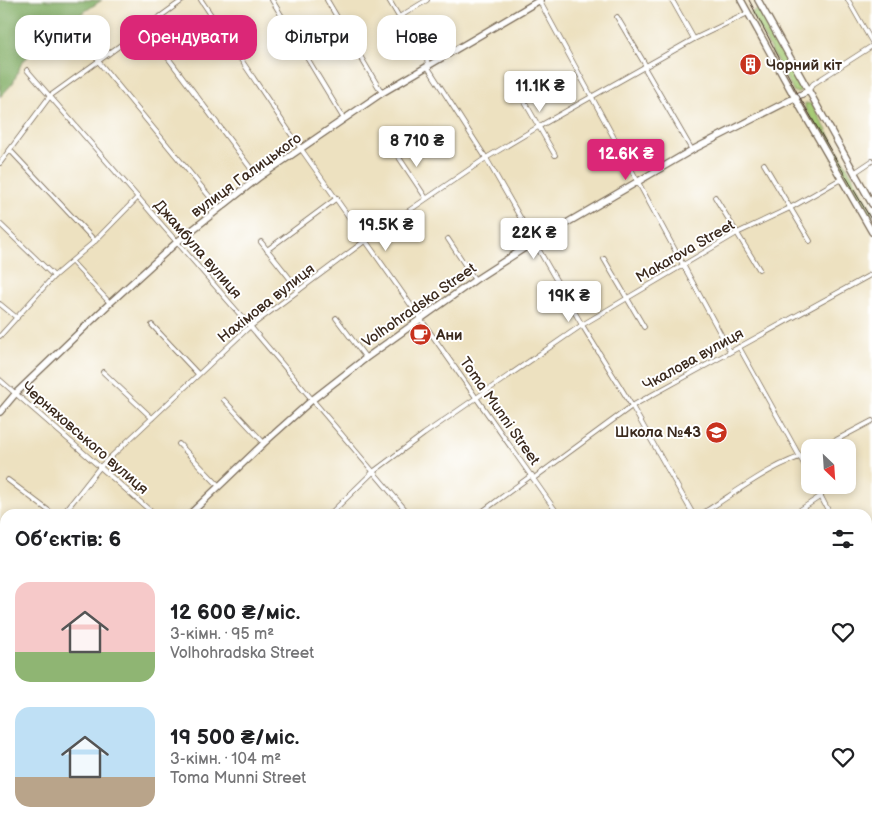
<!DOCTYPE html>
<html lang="uk">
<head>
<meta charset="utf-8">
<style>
  body { margin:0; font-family:"Balsamiq Sans",sans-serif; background:#f2f2f2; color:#202124; height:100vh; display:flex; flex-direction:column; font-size:19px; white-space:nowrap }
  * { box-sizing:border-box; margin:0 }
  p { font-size:16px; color:#757577 }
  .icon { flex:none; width:28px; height:28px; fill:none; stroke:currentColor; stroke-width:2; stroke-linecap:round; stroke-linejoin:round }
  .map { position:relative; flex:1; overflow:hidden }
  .panel { position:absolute; left:0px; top:509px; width:872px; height:321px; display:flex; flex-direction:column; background:#fff; border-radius:15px 15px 0 0; box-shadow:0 2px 8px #0003 }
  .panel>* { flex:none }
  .top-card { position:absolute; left:15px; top:15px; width:500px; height:45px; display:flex; gap:10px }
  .needle { width:32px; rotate:155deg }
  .fabs { position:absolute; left:801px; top:439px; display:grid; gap:10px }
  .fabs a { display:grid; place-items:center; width:55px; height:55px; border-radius:10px; background:#fff; box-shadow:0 2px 8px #0003; font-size:25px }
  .price { position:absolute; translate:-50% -42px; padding:0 11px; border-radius:5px; background:#fff; color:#222; font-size:16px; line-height:32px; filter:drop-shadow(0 1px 2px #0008) }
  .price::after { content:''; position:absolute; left:50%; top:30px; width:15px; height:11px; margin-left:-8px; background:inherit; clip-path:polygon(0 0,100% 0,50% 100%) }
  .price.on { background:#db2777; color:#fff }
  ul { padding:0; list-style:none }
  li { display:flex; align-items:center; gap:15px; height:125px; padding:0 15px }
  li span { display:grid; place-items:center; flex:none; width:140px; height:100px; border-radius:15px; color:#555 }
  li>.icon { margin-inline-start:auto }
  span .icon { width:60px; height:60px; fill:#fffc; stroke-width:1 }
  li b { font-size:21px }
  h2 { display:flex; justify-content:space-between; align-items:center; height:60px; padding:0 15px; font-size:21px }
  .tag { padding:0 18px; border-radius:15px; background:#fff; box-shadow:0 2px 8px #0003; font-size:18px; line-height:45px }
  .tag.on { background:#db2777; color:#fff }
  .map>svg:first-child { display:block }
  .green { fill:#a6cb76; stroke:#707a4a }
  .forest { fill:#84af67; stroke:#606c42 }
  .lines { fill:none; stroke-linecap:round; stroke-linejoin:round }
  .street-casing { stroke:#796a57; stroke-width:5.5 }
  .secondary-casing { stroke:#796a57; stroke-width:8 }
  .street { stroke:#fff; stroke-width:4 }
  .secondary { stroke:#fff; stroke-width:5.5 }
  .tram { stroke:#3b2a1e; stroke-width:1 }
  .labels { text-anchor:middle; stroke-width:4; stroke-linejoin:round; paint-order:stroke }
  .poi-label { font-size:15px; font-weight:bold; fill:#3b2a1e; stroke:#fff; text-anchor:start }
  .street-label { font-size:15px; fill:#3b2a1e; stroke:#fff }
</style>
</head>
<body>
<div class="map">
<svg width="872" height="829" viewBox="0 0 872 829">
  <rect width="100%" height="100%" fill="#fff"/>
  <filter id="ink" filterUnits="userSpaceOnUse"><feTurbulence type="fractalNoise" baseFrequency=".02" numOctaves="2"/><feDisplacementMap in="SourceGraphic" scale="10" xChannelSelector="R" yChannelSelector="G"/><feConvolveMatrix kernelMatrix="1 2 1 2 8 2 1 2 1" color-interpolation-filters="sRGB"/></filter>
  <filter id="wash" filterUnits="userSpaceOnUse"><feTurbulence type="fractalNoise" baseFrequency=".0096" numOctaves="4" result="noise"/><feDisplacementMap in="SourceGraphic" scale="20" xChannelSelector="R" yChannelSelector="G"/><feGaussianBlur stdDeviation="1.12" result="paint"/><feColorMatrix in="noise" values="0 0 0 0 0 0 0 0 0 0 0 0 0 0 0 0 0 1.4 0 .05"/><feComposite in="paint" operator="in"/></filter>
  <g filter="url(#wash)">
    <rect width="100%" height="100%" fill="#ede1c0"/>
    <g class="green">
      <polygon points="759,8 802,86 802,90 797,93 793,91 751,13"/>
      <polygon points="805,103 812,104 872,211 872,225 805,108"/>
    </g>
    <polygon class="forest" points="0,0 102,0 64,25 22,62 13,83 0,97"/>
  </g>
  <g filter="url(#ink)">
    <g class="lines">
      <defs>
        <g id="street">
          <polyline points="201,0 301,149 558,514"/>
          <polyline points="272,0 344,119"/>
          <polyline points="327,0 382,93"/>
          <polyline points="389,0 399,17 425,51 429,69 486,158 582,325 632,406 693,514"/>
          <polyline points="539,0 730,351"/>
          <polyline points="672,0 694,39"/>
          <polyline points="848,0 872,42"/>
          <polyline points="399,17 427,0"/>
          <polyline points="617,17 646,66"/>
          <polyline points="145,27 258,178"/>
          <polyline points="425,51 442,57"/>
          <polyline points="98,61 219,208"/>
          <polyline points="644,67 692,150"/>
          <polyline points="27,70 250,326 409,514"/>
          <polyline points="511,78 555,155"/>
          <polyline points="808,91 813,84 872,46"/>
          <polyline points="392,147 426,198"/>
          <polyline points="10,150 95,241"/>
          <polyline points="0,163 50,96 183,0"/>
          <polyline points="764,164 810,241"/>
          <polyline points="854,173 872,161"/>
          <polyline points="715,197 759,269"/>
          <polyline points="0,224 54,276"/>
          <polyline points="448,239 475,280"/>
          <polyline points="261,242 299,290"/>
          <polyline points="267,250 337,198"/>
          <polyline points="604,259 644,327"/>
          <polyline points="72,262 110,303"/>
          <polyline points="0,304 17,318"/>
          <polyline points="336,318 366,358"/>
          <polyline points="152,325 198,374"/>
          <polyline points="0,336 54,276 95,241 138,197"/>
          <polyline points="739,347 810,475"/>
          <polyline points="103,372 152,418"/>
          <polyline points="0,380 154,514"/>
          <polyline points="224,400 264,443"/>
          <polyline points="179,444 219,486"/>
          <polyline points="821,448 872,421"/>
          <polyline points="534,478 632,406 872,274"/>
          <polyline points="8,480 53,514"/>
          <polyline points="815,485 830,514"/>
          <path d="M706 511C738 491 775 462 810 454"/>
          <polyline points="63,514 100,467 247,329 366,240 486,158 538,127 694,39 748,13"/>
          <polyline points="330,514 373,472 424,434 582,325 737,233 790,208 841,179"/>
          <polyline points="479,514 532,475"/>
          <polyline points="794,514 821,496"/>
          <polyline points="0,561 5,565"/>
          <polyline points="868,585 872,593"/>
          <polyline points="0,593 5,587"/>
          <polyline points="868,680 872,678"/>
          <polyline points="868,705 872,711"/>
          <polyline points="0,725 5,729"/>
          <polyline points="868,761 872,759"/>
          <polyline points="0,788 5,793"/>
          <polyline points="868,814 872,822"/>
          <polyline points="37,825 41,829"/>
          <polyline points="165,825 172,829"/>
          <polyline points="359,825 365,829"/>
          <polyline points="508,825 512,829"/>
          <polyline points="595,825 599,829"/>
          <polyline points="676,825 679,829"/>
          <polyline points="779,825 782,829"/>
          <polyline points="67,829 70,825"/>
          <polyline points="192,829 195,825"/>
          <polyline points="351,829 354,825"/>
          <polyline points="767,829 772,825"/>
        </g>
        <g id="secondary">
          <polyline points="741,0 795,98 872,232"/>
          <polyline points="758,0 872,204"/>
          <polyline points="0,412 16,393 110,303 177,242 258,178 382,93 540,0"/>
          <polyline points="190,514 264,443 312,400 366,358 475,280 534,242 692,150 808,91"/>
          <polyline points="868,585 872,582"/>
          <polyline points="868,598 872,596"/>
          <polyline points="0,748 5,741"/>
          <polyline points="533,829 537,825"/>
          <polyline points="548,829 552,825"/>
        </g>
      </defs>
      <use href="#street" class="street-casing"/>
      <use href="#secondary" class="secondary-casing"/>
      <use href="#street" class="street"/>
      <use href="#secondary" class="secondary"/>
      <polyline class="tram" points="749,0 799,96 872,221"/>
    </g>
  </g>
  <defs>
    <symbol id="building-disc" viewBox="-11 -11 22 22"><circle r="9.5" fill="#c8321e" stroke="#fff"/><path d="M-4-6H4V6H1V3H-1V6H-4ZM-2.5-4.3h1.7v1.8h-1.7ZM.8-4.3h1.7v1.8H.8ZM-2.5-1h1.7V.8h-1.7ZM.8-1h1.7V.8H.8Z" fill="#fff"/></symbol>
    <symbol id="cafe-disc" viewBox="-11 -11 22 22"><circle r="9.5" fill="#c8321e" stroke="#fff"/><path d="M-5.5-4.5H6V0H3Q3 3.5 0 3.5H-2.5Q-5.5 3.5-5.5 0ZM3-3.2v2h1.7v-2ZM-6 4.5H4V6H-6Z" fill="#fff"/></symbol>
    <symbol id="school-disc" viewBox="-11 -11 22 22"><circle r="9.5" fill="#c8321e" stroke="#fff"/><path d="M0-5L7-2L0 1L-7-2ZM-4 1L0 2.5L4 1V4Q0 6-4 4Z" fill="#fff"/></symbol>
  </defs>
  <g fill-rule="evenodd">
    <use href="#building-disc" x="738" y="52" width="25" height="25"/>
    <use href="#cafe-disc" x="408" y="322" width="25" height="25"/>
    <use href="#school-disc" x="704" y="420" width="25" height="25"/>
  </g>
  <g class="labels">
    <g class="poi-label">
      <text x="766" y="70">Чорний кіт</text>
      <text x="436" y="340">Ани</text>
      <text x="701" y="437" text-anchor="end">Школа №43</text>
    </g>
    <g class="street-label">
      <text transform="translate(246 175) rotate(-36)" y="5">вулиця Галицького</text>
      <text transform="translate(198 249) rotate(49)" y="5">Джамбула вулиця</text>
      <text transform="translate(685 251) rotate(-30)" y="5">Makarova Street</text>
      <text transform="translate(266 303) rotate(-38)" y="5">Нахімова вулиця</text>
      <text transform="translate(419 305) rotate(-35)" y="5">Volhohradska Street</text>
      <text transform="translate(693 359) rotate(-29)" y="5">Чкалова вулиця</text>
      <text transform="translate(500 411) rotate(55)" y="5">Toma Munni Street</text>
      <text transform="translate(85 438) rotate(41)" y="5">Черняховського вулиця</text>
    </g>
  </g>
</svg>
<div class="fabs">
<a><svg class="needle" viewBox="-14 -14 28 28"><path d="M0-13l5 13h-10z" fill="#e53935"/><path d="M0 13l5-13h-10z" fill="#757577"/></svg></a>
</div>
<b class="price" style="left:540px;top:113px">11.1K ₴</b>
<b class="price" style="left:417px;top:168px">8 710 ₴</b>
<b class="price on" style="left:626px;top:181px">12.6K ₴</b>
<b class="price" style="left:386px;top:252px">19.5K ₴</b>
<b class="price" style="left:534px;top:260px">22K ₴</b>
<b class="price" style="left:569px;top:323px">19K ₴</b>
<div class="top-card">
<a class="tag">Купити</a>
<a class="tag on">Орендувати</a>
<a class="tag">Фільтри</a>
<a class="tag">Нове</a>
</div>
<section class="panel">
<h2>Об’єктів: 6<svg class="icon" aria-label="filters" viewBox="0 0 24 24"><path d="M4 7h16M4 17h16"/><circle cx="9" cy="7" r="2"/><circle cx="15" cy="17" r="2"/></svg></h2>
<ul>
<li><span style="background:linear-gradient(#f6c9c9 70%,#8fb573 0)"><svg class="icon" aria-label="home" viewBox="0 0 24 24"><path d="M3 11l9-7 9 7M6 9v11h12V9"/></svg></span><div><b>12 600 ₴/міс.</b><p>3-кімн. · 95 m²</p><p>Volhohradska Street</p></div><svg class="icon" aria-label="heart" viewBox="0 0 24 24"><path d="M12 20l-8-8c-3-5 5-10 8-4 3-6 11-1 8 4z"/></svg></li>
<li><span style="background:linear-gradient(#bfe0f5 70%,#b9a48a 0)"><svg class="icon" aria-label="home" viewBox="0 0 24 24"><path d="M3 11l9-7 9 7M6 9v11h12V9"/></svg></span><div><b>19 500 ₴/міс.</b><p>3-кімн. · 104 m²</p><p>Toma Munni Street</p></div><svg class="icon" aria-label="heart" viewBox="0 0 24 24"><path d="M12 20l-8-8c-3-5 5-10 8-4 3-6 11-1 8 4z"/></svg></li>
</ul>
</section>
</div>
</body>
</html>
